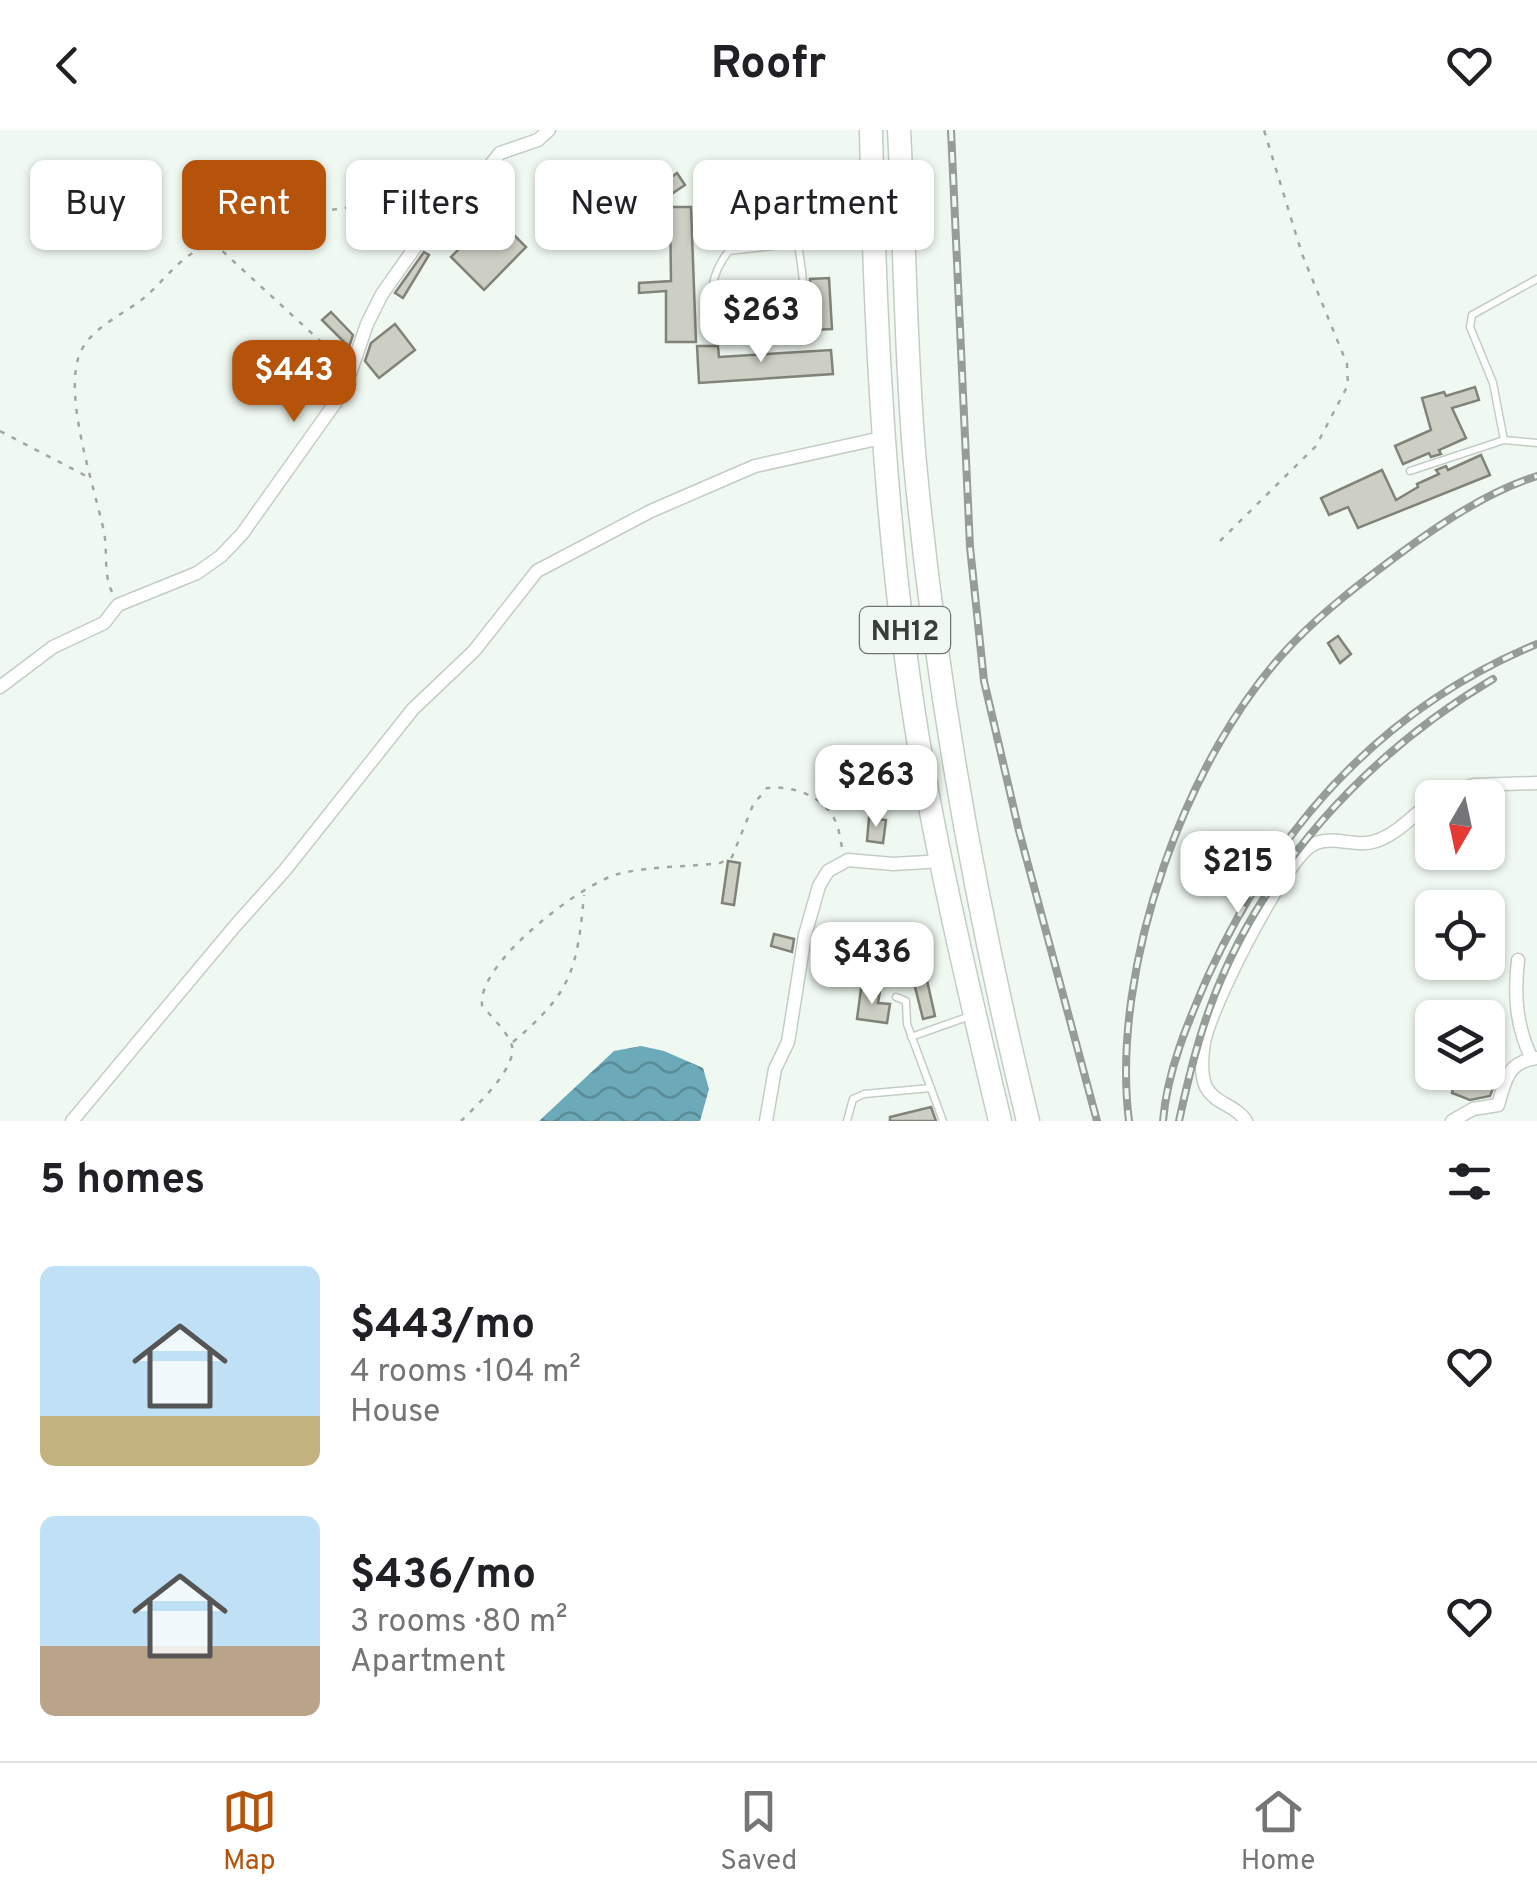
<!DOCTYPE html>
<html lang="en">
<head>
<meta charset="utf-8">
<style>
  body { margin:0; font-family:Overpass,sans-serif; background:#f6f6f6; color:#202124; height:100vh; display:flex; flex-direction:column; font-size:38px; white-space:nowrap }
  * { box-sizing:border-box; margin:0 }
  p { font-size:32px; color:#757577 }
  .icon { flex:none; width:55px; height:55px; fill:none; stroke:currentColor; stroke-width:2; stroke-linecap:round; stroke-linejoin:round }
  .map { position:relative; height:991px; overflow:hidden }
  .sheet { display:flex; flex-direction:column; background:#fff; flex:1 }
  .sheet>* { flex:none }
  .banner { position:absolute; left:30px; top:30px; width:1000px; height:90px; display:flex; gap:20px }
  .needle { width:65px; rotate:189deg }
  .tools { position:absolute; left:1415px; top:650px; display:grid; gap:20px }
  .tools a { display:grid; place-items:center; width:90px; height:90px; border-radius:15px; background:#fff; box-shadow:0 2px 8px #0004; font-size:50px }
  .price { position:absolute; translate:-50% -85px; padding:0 22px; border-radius:20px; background:#fff; color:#222; font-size:32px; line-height:65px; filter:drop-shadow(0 2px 5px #0008) }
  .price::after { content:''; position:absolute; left:50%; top:60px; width:30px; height:22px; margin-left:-15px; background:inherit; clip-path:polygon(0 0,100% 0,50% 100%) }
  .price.selected { background:#b45309; color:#fff }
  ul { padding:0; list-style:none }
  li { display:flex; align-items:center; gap:30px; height:250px; padding:0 40px }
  li span { display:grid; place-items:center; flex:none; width:280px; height:200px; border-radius:15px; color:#555 }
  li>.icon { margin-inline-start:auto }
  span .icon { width:120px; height:120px; fill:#fffc; stroke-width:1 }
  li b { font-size:42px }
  h2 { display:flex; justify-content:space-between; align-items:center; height:120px; padding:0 40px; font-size:42px }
  .chip { padding:0 35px; border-radius:15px; background:#fff; box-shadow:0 2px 8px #0004; font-size:35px; line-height:90px }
  .chip.selected { background:#b45309; color:#fff }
  header { display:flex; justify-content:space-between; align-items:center; height:130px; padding:0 40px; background:#fff; font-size:45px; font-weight:700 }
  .tab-bar { display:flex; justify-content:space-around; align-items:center; height:140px; border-top:2px solid #e0e0e0; background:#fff; font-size:28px; color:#757577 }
  .tab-bar a { display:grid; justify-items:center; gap:5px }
  .tab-bar .selected { color:#b45309 }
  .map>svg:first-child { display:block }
  .water { fill:url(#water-waves) }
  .building { fill:#cdcfc4; stroke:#818379; stroke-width:2.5 }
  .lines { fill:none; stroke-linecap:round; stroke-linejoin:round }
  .lane-casing { stroke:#c4cdc5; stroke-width:9 }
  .street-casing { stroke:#c4cdc5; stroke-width:15 }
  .highway-casing { stroke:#c4cdc5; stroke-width:25 }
  .path { stroke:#a0a7a1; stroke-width:2.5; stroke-dasharray:5 8; stroke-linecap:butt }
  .lane { stroke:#fff; stroke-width:6 }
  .street { stroke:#fff; stroke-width:12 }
  .highway { stroke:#fff; stroke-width:22 }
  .rail-casing { stroke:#969d97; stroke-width:8 }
  .rail { stroke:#f0f9f1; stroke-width:4; stroke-dasharray:11; stroke-linecap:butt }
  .labels { text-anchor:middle; stroke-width:8; stroke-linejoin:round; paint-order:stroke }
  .shield { fill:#f0f9f1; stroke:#707571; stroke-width:2.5 }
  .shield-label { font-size:28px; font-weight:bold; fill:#393d3a }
</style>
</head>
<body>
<header><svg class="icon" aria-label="back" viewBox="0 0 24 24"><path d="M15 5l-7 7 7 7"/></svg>Roofr<svg class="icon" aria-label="heart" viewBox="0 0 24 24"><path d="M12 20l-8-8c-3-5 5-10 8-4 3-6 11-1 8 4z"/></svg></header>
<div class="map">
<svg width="1537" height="991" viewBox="0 0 1537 991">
  <defs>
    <pattern id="water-waves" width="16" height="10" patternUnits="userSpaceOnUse" patternTransform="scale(2.5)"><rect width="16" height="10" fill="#6caab9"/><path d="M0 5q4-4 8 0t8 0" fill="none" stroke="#5a8c97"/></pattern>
  </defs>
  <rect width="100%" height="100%" fill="#f0f9f1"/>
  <polygon class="water" points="641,916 664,921 703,938 709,959 700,991 539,991 614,921"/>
  <g class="building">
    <polygon points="677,43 685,55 670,65 662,54"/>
    <polygon points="670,77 691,77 696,212 666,212 666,161 639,163 639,153 671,151"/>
    <polygon points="623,79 630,90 604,104 597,93"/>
    <polygon points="493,84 526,117 484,160 451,127"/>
    <polygon points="424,122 429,125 403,168 395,163"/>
    <polygon points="829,148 832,199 811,200 810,149"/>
    <polygon points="331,182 353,205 349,217 322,190"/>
    <polygon points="395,194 415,220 379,248 365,231 371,213"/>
    <polygon points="697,216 718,216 719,227 831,220 833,244 699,253"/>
    <polygon points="1475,257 1479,270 1452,278 1466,308 1439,320 1441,324 1431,327 1429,323 1403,334 1395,316 1431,300 1422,268 1444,262 1446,266"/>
    <polygon points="1481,325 1490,345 1358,398 1348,377 1329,385 1321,368 1382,340 1396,370 1418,357 1417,354 1439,344 1436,340 1446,336 1448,340"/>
    <polygon points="1338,506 1351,524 1340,533 1328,513"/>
    <polygon points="869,688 886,690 883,713 867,711"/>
    <polygon points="728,731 740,733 734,775 722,773"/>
    <polygon points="774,804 794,809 792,822 771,816"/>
    <polygon points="926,846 935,886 923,889 913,849"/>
    <polygon points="861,859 880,861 878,873 890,874 887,893 857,889"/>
    <polygon points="1488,937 1500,939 1490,966 1470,970 1452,963 1455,948 1463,949 1464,942 1488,942"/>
    <polygon points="931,977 936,991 890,991 890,987"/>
  </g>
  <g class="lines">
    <defs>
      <g id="lane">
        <path d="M798 113C800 131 811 179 795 191 790 195 778 196 772 198 754 203 734 202 717 195 706 170 712 141 729 121L798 113 870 114"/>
        <polyline points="1504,310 1493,253 1470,197 1472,185 1537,149"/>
        <polyline points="1410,341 1504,310 1537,313"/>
        <polyline points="896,867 906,871 907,894 943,991"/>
        <polyline points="911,907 970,886"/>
        <polyline points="847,991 853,969 864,964 931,958"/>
      </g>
      <g id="street">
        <polyline points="0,557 53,517 104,493 118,475 197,443 221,426 242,404 338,269 345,258 367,194 382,164 423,106 461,72 500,23 538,10 549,0"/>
        <polyline points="1440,668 1473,655 1537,653"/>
        <path d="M1518 830C1514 865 1516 897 1532 929"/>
        <polyline points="72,991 235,796 285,740 413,579 474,521 537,441 651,381 755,336 886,307"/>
        <polyline points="766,991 775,939 788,912 805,805 819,756 828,741 848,730 893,734 943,731"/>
        <path d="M1246 991C1236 975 1215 974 1206 957 1200 944 1202 926 1204 912 1212 874 1280 740 1309 717 1330 702 1354 719 1376 711 1398 704 1414 684 1432 671"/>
        <path d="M1452 991 1473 979 1498 975C1506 949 1507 932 1537 928"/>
      </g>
      <g id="highway">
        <path d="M871 0C875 214 887 439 925 650 946 764 973 878 1000 991"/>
        <path d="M899 0C905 111 905 222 915 333 936 556 975 774 1028 991"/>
      </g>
    </defs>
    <use href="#lane" class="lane-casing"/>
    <use href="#street" class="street-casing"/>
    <use href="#highway" class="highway-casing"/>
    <g class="path">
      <polyline points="211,115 235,94 358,76 403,66 433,64 446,67"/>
      <polyline points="0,301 86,346"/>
      <polyline points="1220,411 1316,316 1348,255 1347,234 1302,124 1264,0"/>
      <path d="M112 462C103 443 108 422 104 402 95 358 61 262 81 221 93 196 125 184 145 167 166 149 183 122 211 115L218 117 342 231"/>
      <path d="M513 912C572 862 577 840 584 765"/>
      <path d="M461 991C475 977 521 935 511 913 505 899 491 887 482 875 477 833 581 754 618 744 650 736 687 737 720 733L732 727 753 675 767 658C794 655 827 667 837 695 840 703 840 712 843 720"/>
    </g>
    <use href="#lane" class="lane"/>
    <use href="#street" class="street"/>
    <use href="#highway" class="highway"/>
    <defs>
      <g id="rail">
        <polyline points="951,0 970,417 984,551 1019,701 1097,991"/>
        <path d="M1129 991C1110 839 1186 623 1293 513 1325 480 1362 452 1398 425 1440 394 1487 362 1537 346"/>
        <path d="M1163 991C1167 941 1188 892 1208 846 1277 696 1383 578 1537 514"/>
        <path d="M1179 991C1187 954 1196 916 1209 880 1259 740 1367 624 1493 549"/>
      </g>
    </defs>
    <use href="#rail" class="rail-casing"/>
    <use href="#rail" class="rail"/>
  </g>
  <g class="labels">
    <rect class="shield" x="860" y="477" width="90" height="46" rx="8"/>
    <g class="shield-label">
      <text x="905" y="510">NH12</text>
    </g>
  </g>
</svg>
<div class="tools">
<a><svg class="needle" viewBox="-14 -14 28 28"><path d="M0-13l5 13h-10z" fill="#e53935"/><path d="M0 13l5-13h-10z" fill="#757577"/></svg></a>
<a><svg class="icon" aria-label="locate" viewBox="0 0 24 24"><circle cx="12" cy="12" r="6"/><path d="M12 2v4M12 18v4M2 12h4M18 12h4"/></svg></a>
<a><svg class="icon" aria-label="layers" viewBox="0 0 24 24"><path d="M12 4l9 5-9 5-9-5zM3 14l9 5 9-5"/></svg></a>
</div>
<b class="price" style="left:761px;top:235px">$263</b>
<b class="price selected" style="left:294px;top:295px">$443</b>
<b class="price" style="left:876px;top:700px">$263</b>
<b class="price" style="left:1238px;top:786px">$215</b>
<b class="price" style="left:872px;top:877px">$436</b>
<div class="banner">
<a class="chip">Buy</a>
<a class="chip selected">Rent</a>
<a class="chip">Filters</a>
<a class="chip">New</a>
<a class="chip">Apartment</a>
</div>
</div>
<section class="sheet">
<h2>5 homes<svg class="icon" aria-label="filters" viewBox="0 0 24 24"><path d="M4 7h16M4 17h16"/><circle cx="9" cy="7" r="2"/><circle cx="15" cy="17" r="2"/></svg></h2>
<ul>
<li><span style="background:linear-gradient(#bfe0f5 75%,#c2b280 0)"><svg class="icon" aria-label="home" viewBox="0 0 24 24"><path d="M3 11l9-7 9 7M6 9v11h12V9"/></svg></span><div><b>$443/mo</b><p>4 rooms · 104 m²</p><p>House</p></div><svg class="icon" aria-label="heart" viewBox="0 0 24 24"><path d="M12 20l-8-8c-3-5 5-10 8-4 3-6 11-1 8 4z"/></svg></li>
<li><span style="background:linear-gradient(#bfe0f5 65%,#b9a48a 0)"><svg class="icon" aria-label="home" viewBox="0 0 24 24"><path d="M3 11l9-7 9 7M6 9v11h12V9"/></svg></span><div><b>$436/mo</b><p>3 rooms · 80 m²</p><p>Apartment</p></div><svg class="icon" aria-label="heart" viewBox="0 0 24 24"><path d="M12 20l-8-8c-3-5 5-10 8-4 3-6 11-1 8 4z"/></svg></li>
</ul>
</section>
<nav class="tab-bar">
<a class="selected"><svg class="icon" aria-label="map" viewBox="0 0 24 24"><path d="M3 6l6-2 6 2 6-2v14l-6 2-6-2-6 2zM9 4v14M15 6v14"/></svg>Map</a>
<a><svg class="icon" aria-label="saved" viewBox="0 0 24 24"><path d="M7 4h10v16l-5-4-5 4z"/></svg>Saved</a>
<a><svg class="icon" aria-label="home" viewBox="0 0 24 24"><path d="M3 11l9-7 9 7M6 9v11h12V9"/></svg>Home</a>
</nav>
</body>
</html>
